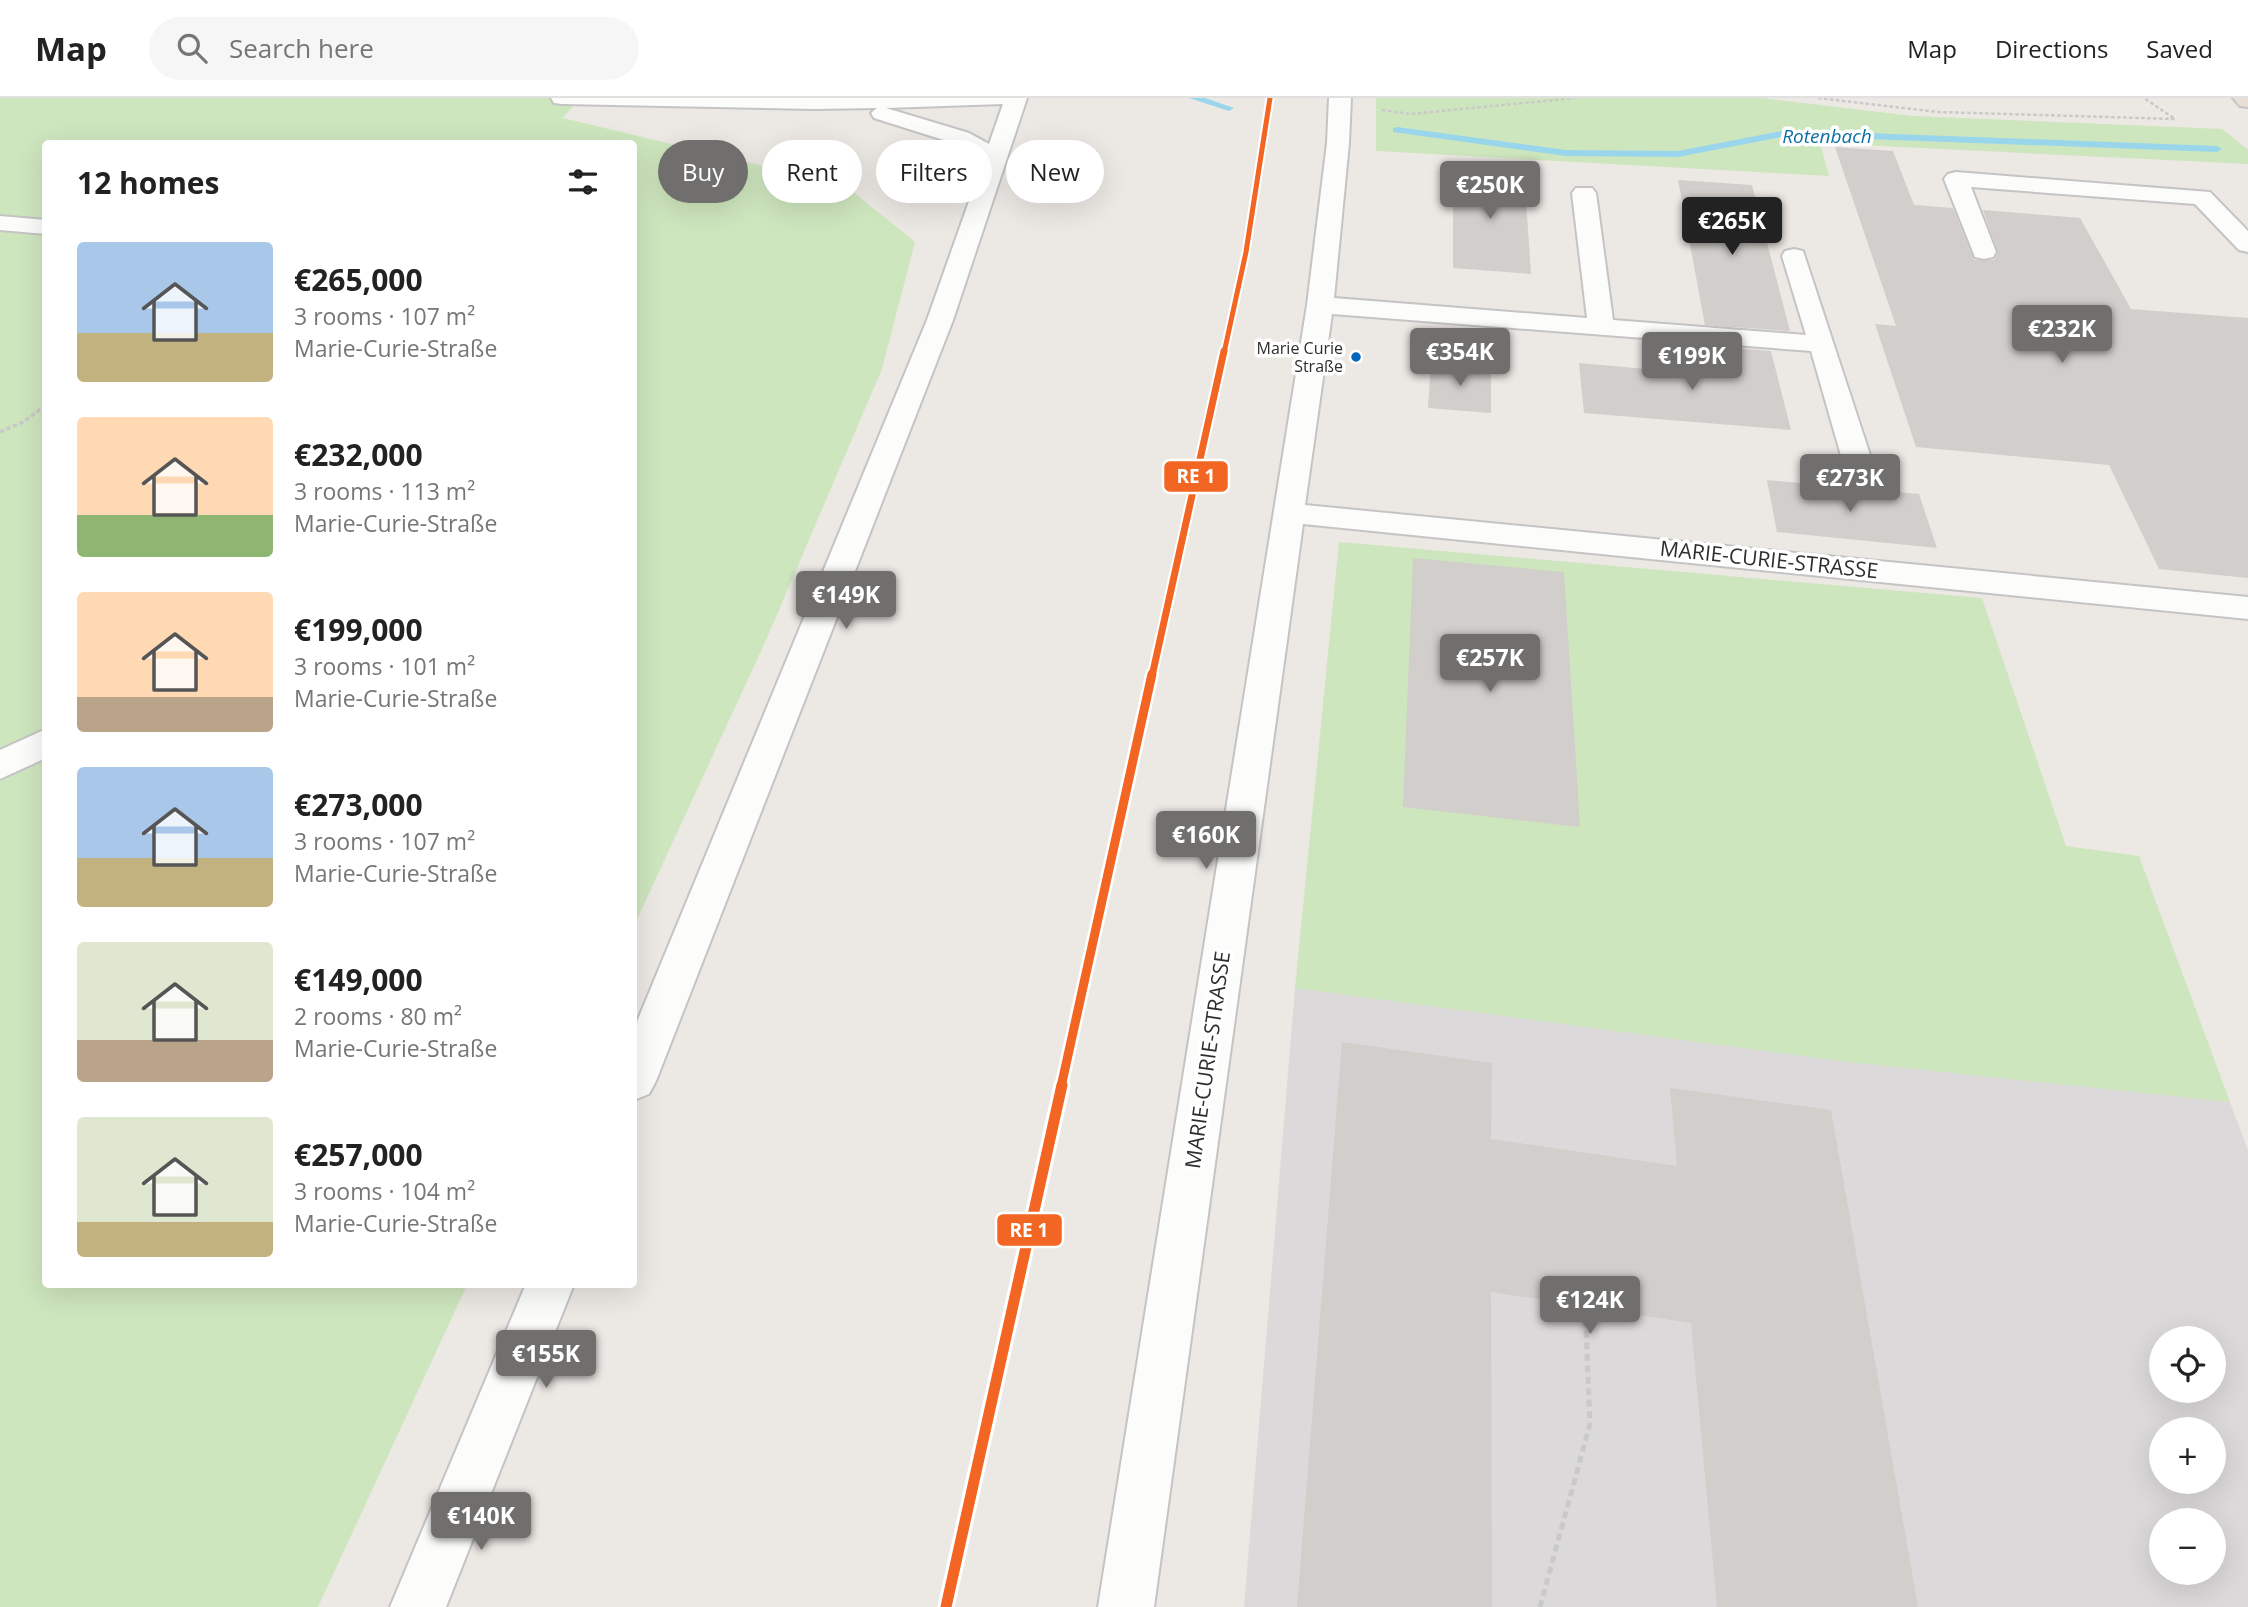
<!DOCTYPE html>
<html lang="en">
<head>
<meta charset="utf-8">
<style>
  body { margin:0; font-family:"Open Sans",sans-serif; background:#f6f6f6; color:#222; height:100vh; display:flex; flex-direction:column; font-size:26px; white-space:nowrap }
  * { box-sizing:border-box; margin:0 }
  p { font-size:23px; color:#767676 }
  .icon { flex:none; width:38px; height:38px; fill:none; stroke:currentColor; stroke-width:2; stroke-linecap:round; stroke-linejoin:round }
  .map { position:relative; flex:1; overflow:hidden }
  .side { position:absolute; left:42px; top:42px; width:595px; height:1148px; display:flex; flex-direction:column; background:#fff; border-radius:7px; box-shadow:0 7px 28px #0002 }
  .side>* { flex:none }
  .top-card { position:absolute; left:658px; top:42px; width:665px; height:63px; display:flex; gap:14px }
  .tools { position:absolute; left:2149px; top:1228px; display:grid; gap:14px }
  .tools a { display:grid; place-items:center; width:77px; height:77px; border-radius:50%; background:#fff; box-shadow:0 7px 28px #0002; font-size:35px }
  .price { position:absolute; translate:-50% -60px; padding:0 16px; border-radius:7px; background:#706f6e; color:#fff; font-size:23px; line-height:46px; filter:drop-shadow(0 2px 4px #0008) }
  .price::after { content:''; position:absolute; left:50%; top:42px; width:21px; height:16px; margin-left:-10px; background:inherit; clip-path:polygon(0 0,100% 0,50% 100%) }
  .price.current { background:#222; color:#fff }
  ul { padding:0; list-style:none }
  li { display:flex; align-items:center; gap:21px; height:175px; padding:0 35px }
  li span { display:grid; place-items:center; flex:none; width:196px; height:140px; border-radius:7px; color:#555 }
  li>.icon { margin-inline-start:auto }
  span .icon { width:84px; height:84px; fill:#fffc; stroke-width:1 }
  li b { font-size:30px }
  h2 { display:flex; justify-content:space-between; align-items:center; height:84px; padding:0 35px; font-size:30px }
  .tag { padding:0 24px; border-radius:32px; background:#fff; box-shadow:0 7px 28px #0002; font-size:24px; line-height:63px }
  .tag.current { background:#706f6e; color:#fff }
  header { display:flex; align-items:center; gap:42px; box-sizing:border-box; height:98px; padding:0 35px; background:#fff; border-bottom:2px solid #e0e0e0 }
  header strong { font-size:33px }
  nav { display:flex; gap:38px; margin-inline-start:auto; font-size:24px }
  .search { width:490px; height:63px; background:#f6f6f6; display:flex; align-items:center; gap:18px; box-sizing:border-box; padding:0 24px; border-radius:38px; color:#767676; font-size:26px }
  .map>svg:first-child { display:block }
  .industrial { fill:#dcd9db; fill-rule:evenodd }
  .green { fill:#cee6be }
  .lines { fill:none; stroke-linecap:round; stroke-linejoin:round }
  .stream { fill:#99d6ec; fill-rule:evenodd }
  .building { fill:#d1cecb }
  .minor-casing { stroke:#c5c4c5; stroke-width:4 }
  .highway-casing { stroke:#c6c5c4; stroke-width:4 }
  .path-far2 { stroke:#c9c9c8; stroke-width:2.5; stroke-dasharray:3.5 2.5; stroke-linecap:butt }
  .path-far1 { stroke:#c9c9c8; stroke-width:3.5; stroke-dasharray:4.5 2.5; stroke-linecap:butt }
  .path { stroke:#c9c9c8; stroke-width:5; stroke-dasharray:7 4.5; stroke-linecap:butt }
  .minor { fill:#fcfcfb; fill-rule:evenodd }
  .highway { fill:#eadfd6; fill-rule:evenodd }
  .rail-1-far3-casing { stroke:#fff; stroke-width:9 }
  .rail-1-far2-casing { stroke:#fff; stroke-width:11 }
  .rail-1-far1-casing { stroke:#fff; stroke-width:14 }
  .rail-1-casing { stroke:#fff; stroke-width:17 }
  .rail-1-far3 { stroke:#f26522; stroke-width:5 }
  .rail-1-far2 { stroke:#f26522; stroke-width:7 }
  .rail-1-far1 { stroke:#f26522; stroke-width:9 }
  .rail-1 { stroke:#f26522; stroke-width:11 }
  .bus-dot { fill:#0065bd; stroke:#fff; stroke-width:2.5 }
  .labels { text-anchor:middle; stroke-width:7; stroke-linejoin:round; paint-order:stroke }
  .far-bus-label { font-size:16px; fill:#2e2e2e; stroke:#fff; text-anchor:end }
  .far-water-label { font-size:19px; font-style:italic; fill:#0d6fa3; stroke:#fff }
  .street-label { font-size:21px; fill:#2e2e2e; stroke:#fff }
  .line-badge { stroke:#fff; stroke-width:2.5 }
  .badge-label { font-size:19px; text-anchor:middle; font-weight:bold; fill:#fff }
</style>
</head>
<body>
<header>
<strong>Map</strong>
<div class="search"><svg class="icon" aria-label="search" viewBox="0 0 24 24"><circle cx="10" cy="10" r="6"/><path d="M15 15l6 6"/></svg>Search here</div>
<nav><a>Map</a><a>Directions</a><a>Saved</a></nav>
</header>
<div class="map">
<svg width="2248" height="1509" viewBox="0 0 2248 1509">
  <rect width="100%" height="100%" fill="#ece8e4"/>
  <path class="industrial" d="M1295 890 1848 964 2230 1004 2248 1052V1509H1244ZM2161 1241H2214V1293H2161ZM2161 1332H2214V1384H2161ZM2161 1423H2214V1475H2161Z"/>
  <g class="green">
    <polygon points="0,0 580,0 563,20 846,88 915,144 882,271 767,540 634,828 634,46 46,46 46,1186 467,1187 318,1509 0,1509"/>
    <polygon points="1376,0 1761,0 1913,18 2222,31 2248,52 2248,66 1820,45 1829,78 1376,53"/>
    <polygon points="1339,444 1982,500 2066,748 2139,758 2230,1004 1848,964 1295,890"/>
  </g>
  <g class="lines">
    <g class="stream">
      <polygon points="1189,0 1205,0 1234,10 1229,13"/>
      <polygon points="1397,29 1566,52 1678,53 1787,32 2217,48 2222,51 2217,54 1787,38 1678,59 1566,58 1393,34 1393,30"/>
    </g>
  </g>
  <g class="building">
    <polygon points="1835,49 1893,53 1914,107 1953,110 1974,162 1994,162 1998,155 1983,112 2080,120 2131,211 2248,220 2248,480 2159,471 2109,367 1916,349 1875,226 1896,228"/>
    <polygon points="1453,69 1524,73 1531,176 1453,170"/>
    <polygon points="1678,82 1752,87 1790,233 1705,227"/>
    <polygon points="1709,248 1771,253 1791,332 1584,315 1579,265 1714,277"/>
    <polygon points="1431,265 1491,270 1491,315 1428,310"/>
    <polygon points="1767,382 1919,396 1937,450 1777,434"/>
    <polygon points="1413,460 1564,474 1580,729 1403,709"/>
    <polygon points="1342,944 1492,965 1491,1041 1677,1068 1670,990 1831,1012 1918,1509 1717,1509 1691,1225 1491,1194 1492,1509 1297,1509"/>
  </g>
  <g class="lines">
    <defs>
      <g id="minor">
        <path d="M551 0H1027L953 222 656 983 649 996 634 1002V931L927 222 984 61 953 45 874 20 871 15 877 10 815 11 562 6 554 5ZM1003 6 989 46 969 35 886 10Z"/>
        <polygon points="1329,0 1351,0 1349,45 1334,200 1587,220 1572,95 1576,90 1592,90 1596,95 1613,222 1806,237 1782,158 1785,153 1794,151 1803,153 1876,375 1872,381 1861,384 1850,381 1846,375 1811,253 1332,216 1305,407 2248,499 2248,521 1303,426 1154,1509 1098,1509 1307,207 1327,45"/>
        <polygon points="1956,74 2210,94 2248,133 2248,154 2239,152 2195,106 1971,89 1996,154 1993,159 1984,161 1975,159 1944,81 1948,76"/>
        <polygon points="0,118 46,122 46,136 0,132"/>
        <polygon points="46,631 46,660 0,681 0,652"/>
        <polygon points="526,1186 574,1186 446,1509 390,1509"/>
      </g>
      <polygon id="highway" points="2233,0 2248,0 2248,9 2240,8"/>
    </defs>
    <use href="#minor" class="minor-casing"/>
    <use href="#highway" class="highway-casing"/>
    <g class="path-far2">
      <polyline points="1818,0 1938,14 2175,21 2144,0"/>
      <polyline points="1382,12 1410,16 1575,0"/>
    </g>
    <polyline class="path-far1" points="0,334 23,324 46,307"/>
    <polyline class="path" points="1540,1509 1590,1326 1585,1209"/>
    <use href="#minor" class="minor"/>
    <use href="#highway" class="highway"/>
    <defs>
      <polyline id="rail-1-far3" points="1224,255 1246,154 1270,0"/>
      <polyline id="rail-1-far2" points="1152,578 1224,253"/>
      <polyline id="rail-1-far1" points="1061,989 1152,576"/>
      <polyline id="rail-1" points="946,1509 1062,987"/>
    </defs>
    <use href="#rail-1-far3" class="rail-1-far3-casing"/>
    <use href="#rail-1-far2" class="rail-1-far2-casing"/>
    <use href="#rail-1-far1" class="rail-1-far1-casing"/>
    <use href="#rail-1" class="rail-1-casing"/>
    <use href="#rail-1-far3" class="rail-1-far3"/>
    <use href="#rail-1-far2" class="rail-1-far2"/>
    <use href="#rail-1-far1" class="rail-1-far1"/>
    <use href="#rail-1" class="rail-1"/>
  </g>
  <circle class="bus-dot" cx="1356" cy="259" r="6"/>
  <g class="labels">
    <g class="far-bus-label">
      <text x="1343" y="256">Marie Curie<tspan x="1343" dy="18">Straße</tspan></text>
    </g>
    <g class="far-water-label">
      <text x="1827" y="45">Rotenbach</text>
    </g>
    <g class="street-label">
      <text transform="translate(1769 462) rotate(6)" y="7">MARIE-CURIE-STRASSE</text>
      <text transform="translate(1208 962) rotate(-82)" y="7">MARIE-CURIE-STRASSE</text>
    </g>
  </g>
  <g class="line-badge">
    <rect x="1163" y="362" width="66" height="33" rx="7" fill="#f26522"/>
    <rect x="996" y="1115" width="67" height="34" rx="7" fill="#f26522"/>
  </g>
  <g class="badge-label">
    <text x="1196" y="385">RE 1</text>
    <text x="1029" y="1139">RE 1</text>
  </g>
</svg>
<div class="tools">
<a><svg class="icon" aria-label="locate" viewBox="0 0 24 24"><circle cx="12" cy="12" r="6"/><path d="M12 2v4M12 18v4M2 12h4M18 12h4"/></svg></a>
<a>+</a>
<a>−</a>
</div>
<b class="price" style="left:1490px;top:123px">€250K</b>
<b class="price current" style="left:1732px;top:159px">€265K</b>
<b class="price" style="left:2062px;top:267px">€232K</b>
<b class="price" style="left:1460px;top:290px">€354K</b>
<b class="price" style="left:1692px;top:294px">€199K</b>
<b class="price" style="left:1850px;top:416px">€273K</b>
<b class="price" style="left:846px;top:533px">€149K</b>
<b class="price" style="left:1490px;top:596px">€257K</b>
<b class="price" style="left:1206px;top:773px">€160K</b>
<b class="price" style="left:1590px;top:1238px">€124K</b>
<b class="price" style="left:546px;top:1292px">€155K</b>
<b class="price" style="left:481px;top:1454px">€140K</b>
<div class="top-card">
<a class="tag current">Buy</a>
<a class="tag">Rent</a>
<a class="tag">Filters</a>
<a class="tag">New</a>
</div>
<section class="side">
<h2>12 homes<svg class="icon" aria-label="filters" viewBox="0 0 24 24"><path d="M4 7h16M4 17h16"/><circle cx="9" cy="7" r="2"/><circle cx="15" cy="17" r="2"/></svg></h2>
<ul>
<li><span style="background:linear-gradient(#a9c7e8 65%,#c2b280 0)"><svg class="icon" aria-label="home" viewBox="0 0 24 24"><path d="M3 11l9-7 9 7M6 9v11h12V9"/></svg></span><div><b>€265,000</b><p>3 rooms · 107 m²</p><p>Marie-Curie-Straße</p></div></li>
<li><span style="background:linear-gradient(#ffd9b3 70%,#8fb573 0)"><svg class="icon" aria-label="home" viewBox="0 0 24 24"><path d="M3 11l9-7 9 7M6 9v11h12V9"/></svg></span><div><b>€232,000</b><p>3 rooms · 113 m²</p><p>Marie-Curie-Straße</p></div></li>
<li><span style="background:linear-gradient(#ffd9b3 75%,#b9a48a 0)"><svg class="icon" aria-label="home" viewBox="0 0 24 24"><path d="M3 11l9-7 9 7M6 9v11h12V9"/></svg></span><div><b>€199,000</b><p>3 rooms · 101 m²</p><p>Marie-Curie-Straße</p></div></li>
<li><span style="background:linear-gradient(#a9c7e8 65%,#c2b280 0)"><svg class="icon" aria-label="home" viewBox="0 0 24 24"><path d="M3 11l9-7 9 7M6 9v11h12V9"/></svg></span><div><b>€273,000</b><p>3 rooms · 107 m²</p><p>Marie-Curie-Straße</p></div></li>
<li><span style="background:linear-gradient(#dfe7d0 70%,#b9a48a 0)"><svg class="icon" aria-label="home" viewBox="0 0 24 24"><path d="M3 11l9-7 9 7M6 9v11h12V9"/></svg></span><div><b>€149,000</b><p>2 rooms · 80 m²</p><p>Marie-Curie-Straße</p></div></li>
<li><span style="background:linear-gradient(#dfe7d0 75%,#c2b280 0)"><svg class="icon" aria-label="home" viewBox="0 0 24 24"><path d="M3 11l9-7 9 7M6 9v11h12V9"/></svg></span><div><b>€257,000</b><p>3 rooms · 104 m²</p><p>Marie-Curie-Straße</p></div></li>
</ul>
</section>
</div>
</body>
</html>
